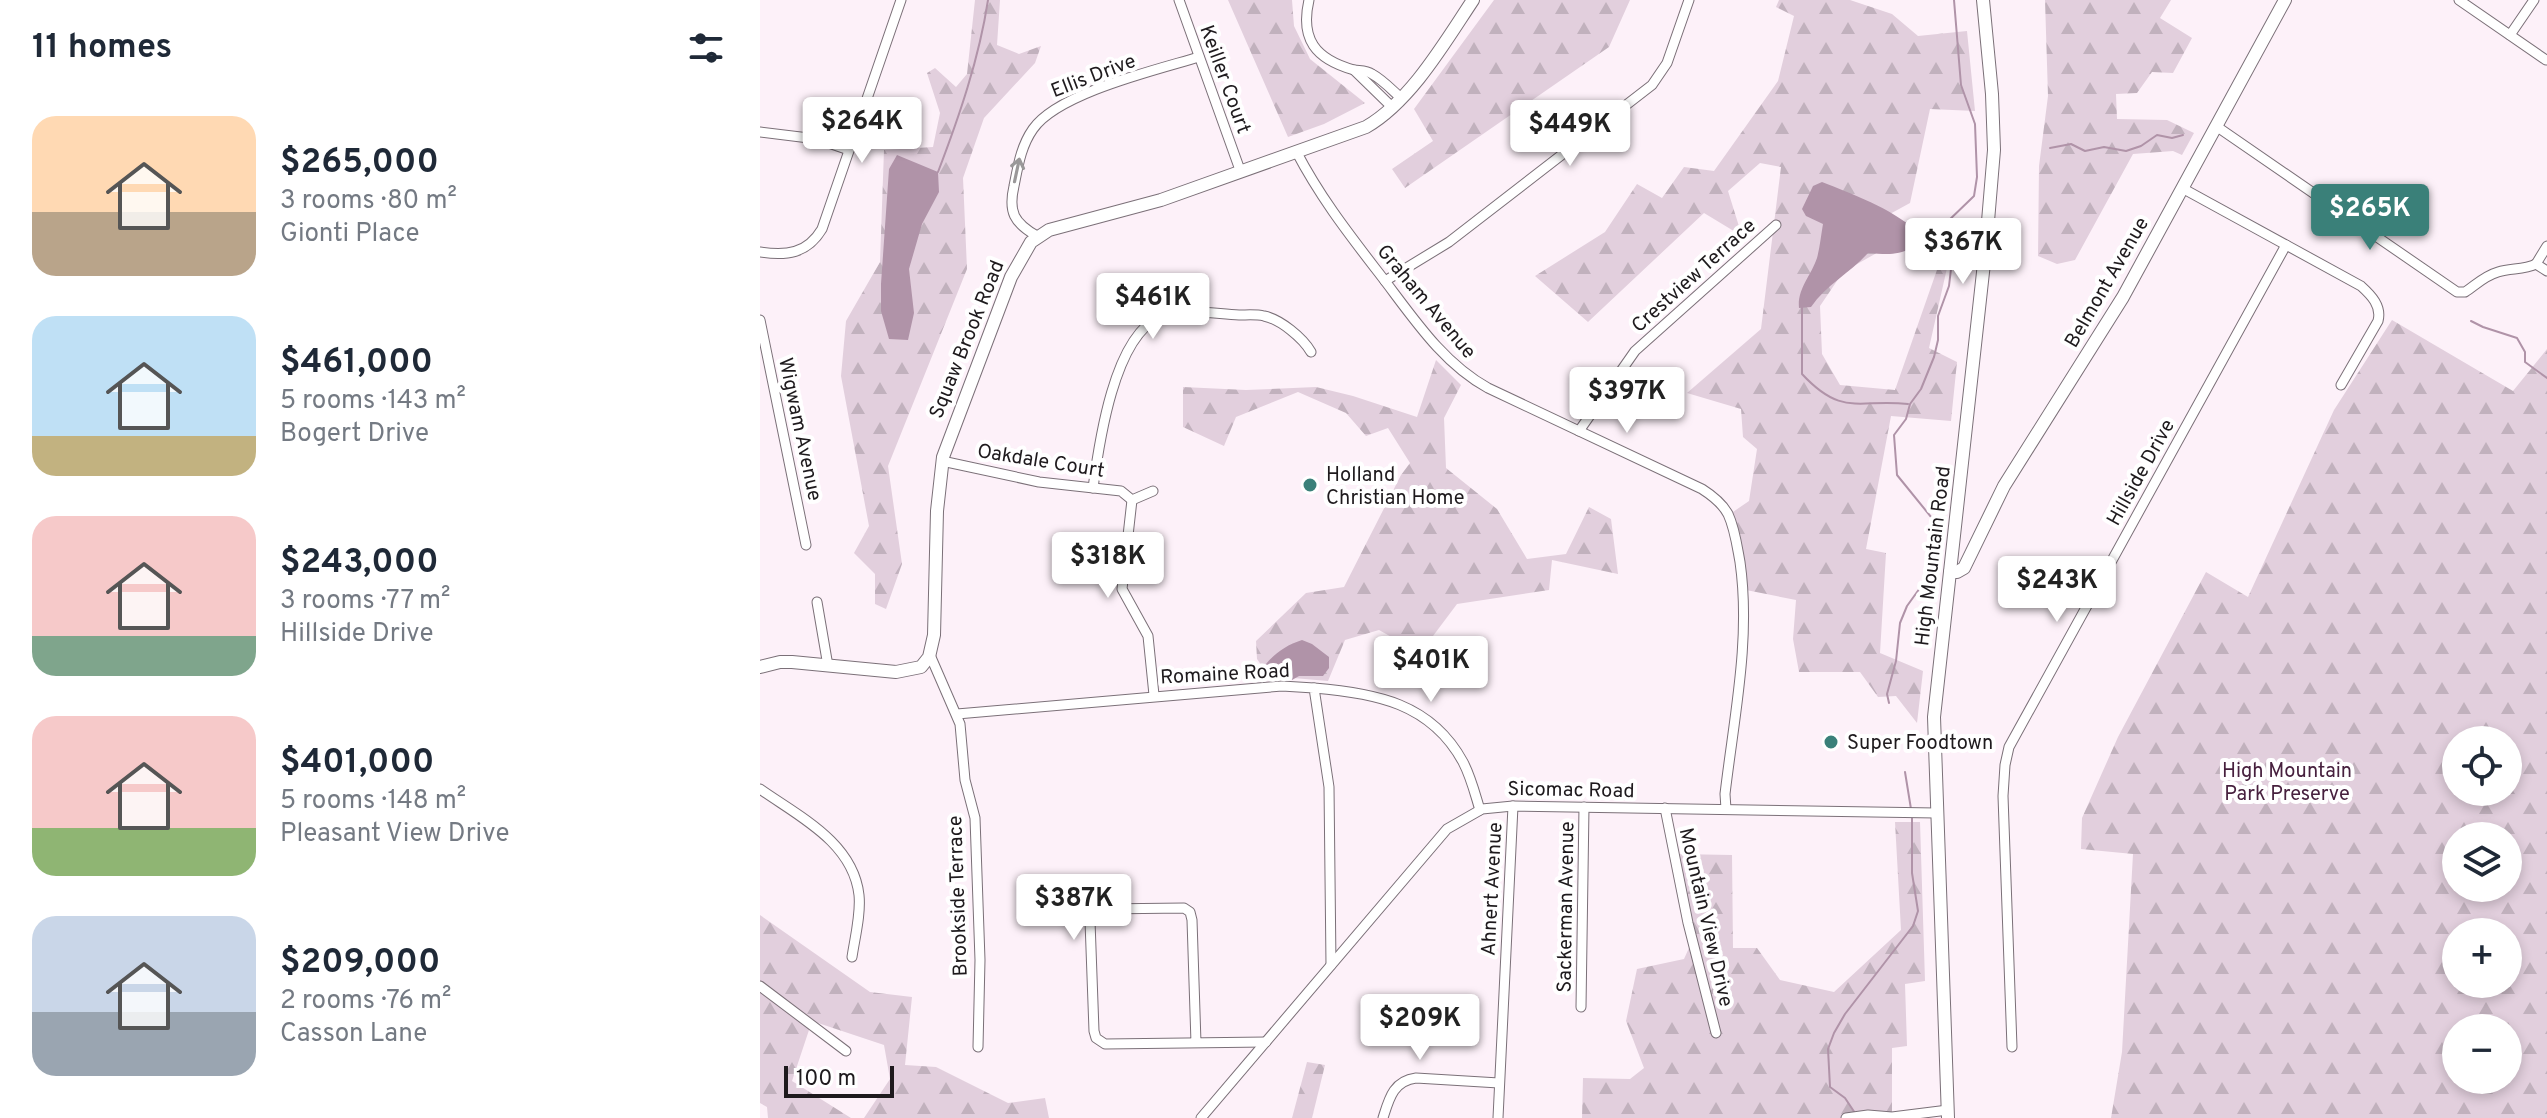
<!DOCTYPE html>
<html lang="en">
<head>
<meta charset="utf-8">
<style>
  body { margin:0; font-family:Overpass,sans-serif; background:#f2f2f3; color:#1f2937; height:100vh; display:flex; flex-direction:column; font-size:30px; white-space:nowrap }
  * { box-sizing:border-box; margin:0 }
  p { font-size:26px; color:#747a83 }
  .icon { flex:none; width:44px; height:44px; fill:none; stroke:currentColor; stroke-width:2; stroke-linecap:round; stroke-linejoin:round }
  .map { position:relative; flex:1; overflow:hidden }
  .drawer { display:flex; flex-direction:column; background:#fff; width:760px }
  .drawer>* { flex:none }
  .buttons { position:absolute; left:1682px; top:726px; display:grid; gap:16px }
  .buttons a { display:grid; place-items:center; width:80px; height:80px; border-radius:50%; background:#fff; box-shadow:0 4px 12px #0003; font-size:40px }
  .scale { position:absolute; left:24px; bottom:20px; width:110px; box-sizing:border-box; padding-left:8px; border:4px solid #1e1a1d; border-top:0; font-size:22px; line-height:28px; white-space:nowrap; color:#1e1a1d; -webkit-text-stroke:6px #fff; paint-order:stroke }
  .price { position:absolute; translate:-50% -68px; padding:0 18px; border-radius:8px; background:#fff; color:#222; font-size:26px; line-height:52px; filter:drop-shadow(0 2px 4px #0008) }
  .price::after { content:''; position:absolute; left:50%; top:48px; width:24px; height:18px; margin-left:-12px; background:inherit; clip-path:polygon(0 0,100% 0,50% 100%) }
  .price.active { background:#3a8079; color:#fff }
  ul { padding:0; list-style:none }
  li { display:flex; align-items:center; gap:24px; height:200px; padding:0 32px }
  li span { display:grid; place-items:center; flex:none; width:224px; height:160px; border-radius:24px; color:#555 }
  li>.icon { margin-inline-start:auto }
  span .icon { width:96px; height:96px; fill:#fffc; stroke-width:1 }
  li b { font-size:34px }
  h2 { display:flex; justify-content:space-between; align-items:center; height:96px; padding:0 32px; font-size:34px }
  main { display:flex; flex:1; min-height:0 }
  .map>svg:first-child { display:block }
  .forest { fill:url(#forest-firs); fill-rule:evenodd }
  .water { fill:#b093a8 }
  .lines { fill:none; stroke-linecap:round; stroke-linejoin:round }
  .stream { stroke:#b093a8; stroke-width:2 }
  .street-casing { stroke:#7b7078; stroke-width:11 }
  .secondary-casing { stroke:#7b7078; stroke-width:14 }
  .street { stroke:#fff; stroke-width:9 }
  .secondary { stroke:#fff; stroke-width:12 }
  .oneway { stroke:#9a9899 }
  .poi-dot { fill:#3a8079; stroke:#fff; stroke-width:3 }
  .labels { text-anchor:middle; stroke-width:8; stroke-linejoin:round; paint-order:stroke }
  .street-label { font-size:20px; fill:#1e1a1d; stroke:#fff }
  .poi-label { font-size:20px; fill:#1e1a1d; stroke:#fff; text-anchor:start }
  .park-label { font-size:20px; fill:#47203e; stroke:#fff }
</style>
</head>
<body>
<main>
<section class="drawer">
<h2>11 homes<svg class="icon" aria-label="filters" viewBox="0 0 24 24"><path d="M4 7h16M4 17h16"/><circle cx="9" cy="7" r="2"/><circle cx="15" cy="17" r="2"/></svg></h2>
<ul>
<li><span style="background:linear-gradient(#ffd9b3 60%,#b9a48a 0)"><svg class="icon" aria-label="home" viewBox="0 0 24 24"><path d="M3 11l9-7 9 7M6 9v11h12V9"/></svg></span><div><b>$265,000</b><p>3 rooms · 80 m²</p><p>Gionti Place</p></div></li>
<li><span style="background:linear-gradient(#bfe0f5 75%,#c2b280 0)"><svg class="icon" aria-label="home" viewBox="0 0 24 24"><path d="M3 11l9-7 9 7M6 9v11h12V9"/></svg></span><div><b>$461,000</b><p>5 rooms · 143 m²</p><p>Bogert Drive</p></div></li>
<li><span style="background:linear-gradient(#f6c9c9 75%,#7fa58c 0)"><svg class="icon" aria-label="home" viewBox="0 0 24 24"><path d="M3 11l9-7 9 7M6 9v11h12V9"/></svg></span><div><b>$243,000</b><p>3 rooms · 77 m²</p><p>Hillside Drive</p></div></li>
<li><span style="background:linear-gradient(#f6c9c9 70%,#8fb573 0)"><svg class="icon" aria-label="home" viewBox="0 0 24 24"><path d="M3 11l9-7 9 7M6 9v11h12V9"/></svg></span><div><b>$401,000</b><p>5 rooms · 148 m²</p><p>Pleasant View Drive</p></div></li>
<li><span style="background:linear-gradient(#c9d6e8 60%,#9aa5b1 0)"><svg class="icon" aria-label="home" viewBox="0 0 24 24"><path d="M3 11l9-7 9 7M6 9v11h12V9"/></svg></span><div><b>$209,000</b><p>2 rooms · 76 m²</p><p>Casson Lane</p></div></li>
</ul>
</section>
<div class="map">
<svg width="1787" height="1118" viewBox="0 0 1787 1118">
  <defs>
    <pattern id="forest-firs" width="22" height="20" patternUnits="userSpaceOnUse" patternTransform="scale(2)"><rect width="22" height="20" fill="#e2cfdd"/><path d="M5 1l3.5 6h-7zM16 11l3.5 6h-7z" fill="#c1b1bd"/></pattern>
  </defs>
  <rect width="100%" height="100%" fill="#fdf1f9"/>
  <g class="forest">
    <polygon points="215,0 240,0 237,45 259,54 281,46 275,63 224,118 203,178 207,269 128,466 142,564 126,609 115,604 115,574 94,553 109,526 81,376 86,321 120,262 124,150 173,147 180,113 167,73 175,68 196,87 207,74"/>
    <polygon points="468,0 532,0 534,26 550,59 605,103 564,124 528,137"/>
    <polygon points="734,0 870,0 849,47 645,188 632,169 673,141 654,109"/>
    <polygon points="1019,0 1090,0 1132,14 1158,36 1207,31 1215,111 1170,109 1150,203 1128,215 1138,241 1083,272 1060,306 1062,354 1080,385 1135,390 1178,267 1187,268 1169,348 1197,362 1191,421 1131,416 1106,549 1126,553 1120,653 1163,671 1157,723 1136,696 1118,697 1100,672 1039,672 1033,639 1036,600 981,589 970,514 989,501 997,449 983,437 981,409 927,393 1001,329 1021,167 1000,163 968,191 982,236 944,213 828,322 775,276 845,232 877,184 902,198 924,167 954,171 1018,81 1034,16 1016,7"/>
    <polygon points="1285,0 1411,0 1400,18 1432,38 1413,73 1392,72 1377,93 1356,94 1357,119 1407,120 1434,133 1422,155 1413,151 1373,154 1315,260 1297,264 1278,256 1279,166 1288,96"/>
    <path d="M1632 320 1753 391 1787 349V1118H1351L1362 1052 1373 854 1321 849 1322 818 1358 737 1446 572 1488 597 1574 410ZM1696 740H1748V792H1696ZM1696 836H1748V888H1696ZM1748 932V984H1696V932ZM1748 1028V1080H1696V1028Z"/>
    <polygon points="676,360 701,385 684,418 686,468 737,509 767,559 806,554 829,507 851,519 858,574 792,560 789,590 697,604 673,636 644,644 619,630 585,640 568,681 509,676 497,659 496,641 546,593 584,587 641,475 650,463 628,428 606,436 586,413 538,392 476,417 464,446 423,427 423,387 486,390 556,387 593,396 657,417"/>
    <polygon points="1135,822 1160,822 1165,981 1145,984 1147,1046 1132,1048 1132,1118 822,1118 823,1078 870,1079 884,1068 866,1021 877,969 924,959 933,939 917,854 972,855 973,948 997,948 1020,980 1074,992 1141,930"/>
    <polygon points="0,915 110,992 152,997 145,1065 176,1067 248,1103 285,1098 289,1118 104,1118 130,1079 124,1045 52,1021 32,1081 91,1118 8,1118 7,1107 0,1103"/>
    <polygon points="547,1062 565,1065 552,1118 532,1118"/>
  </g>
  <g class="water">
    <polygon points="137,155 178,172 179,192 162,224 149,269 154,313 148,340 129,339 121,311 121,284 129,169"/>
    <path d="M1062 182C1092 194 1131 208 1155 230L1151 248C1137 256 1125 254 1108 253 1090 273 1066 285 1051 307L1039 308C1037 289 1051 276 1057 258 1060 247 1061 235 1063 224L1046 216 1042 209 1053 186Z"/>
    <path d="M542 640 552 644 569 657V668L563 676H539L532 680 530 674 509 672 506 664C516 652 527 645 542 640Z"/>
  </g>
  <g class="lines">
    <g class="stream">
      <polyline points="1290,148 1311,144 1325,151 1344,147 1366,151 1381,146 1397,135 1412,138 1423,135"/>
      <path d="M178 172C199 117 219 59 228 0"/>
      <polyline points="1192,257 1184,225 1214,196 1217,177 1215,124 1201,85 1194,0"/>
      <path d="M1042 307V374C1082 417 1098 399 1148 404"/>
      <polyline points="1711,321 1723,327 1757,338 1765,352 1765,362 1787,378"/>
      <polyline points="1129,703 1127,694 1136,661 1140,623 1147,606 1170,574 1182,547 1180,528 1137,475 1134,435 1146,419 1150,404 1161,389 1174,357 1178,340 1178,316 1189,286 1191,269"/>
      <polyline points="1145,772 1151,809"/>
      <polyline points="1095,1113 1085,1098 1070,1087 1068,1049 1074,1033 1085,1014 1153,926 1158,911 1152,873 1152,815"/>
    </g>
    <defs>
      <g id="street">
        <polyline points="419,0 480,170"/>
        <path d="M549 0C540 39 555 59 594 70 600 71 606 70 612 74 623 80 632 90 641 98"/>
        <polyline points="1699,0 1786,60"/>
        <polyline points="1750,35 1774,0"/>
        <polyline points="594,70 633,108"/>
        <path d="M1456 126 1697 292H1705C1716 285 1724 276 1738 272 1751 268 1764 270 1776 264"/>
        <polyline points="0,132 57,139 89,150"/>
        <path d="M536 151C559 195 585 229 615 268 649 311 679 361 728 388L942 489C953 496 962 503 968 514 975 529 977 546 980 562 991 639 974 717 965 794L966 809"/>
        <path d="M1422 188 1601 286C1611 295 1622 306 1618 321L1581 385"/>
        <path d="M277 236C254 223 248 212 254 186 258 166 261 146 273 129 298 93 396 70 439 57"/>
        <path d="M0 252C26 256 47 254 62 229L141 0"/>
        <polyline points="1776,264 1787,246"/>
        <polyline points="1776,264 1787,271"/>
        <polyline points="625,281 689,242 892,85 907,63 929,0"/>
        <polyline points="0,320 46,545"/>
        <polyline points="819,431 875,351 1016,225"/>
        <polyline points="182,461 279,482 361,491 372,500 393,491"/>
        <path d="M333 488C339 443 354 336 400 317 423 307 455 314 479 315 487 315 496 314 504 316 520 319 543 338 551 352"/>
        <polyline points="372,500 362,589 388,636 394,695"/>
        <polyline points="57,602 68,666"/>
        <polyline points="170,655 200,724 205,780 215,818 220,960 218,1047"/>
        <path d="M554 688C615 693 671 703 703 762 711 777 715 794 720 810"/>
        <polyline points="197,714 522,686 554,688 569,787 571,965"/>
        <path d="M0 789C38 816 93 842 99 895 101 914 95 937 92 957"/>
        <polyline points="905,808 928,923 956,1033"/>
        <polyline points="0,986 86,1051"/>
        <polyline points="821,1007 824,807"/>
        <polyline points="436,1043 432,920 430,912 424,908 342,909 334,912 330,921 334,1031 336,1038 345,1044 506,1042"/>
        <polyline points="1252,1047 1243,796 1245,765 1249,747 1526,245"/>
        <polyline points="441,1118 687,829 722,809 753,806 1176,813"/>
        <path d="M623 1118C629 1099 633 1081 656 1078L739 1083"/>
        <polyline points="738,1118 753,806"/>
        <polyline points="1086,1118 1108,1115 1132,1117 1188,1110"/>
      </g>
      <g id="secondary">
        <polyline points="1190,572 1197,572 1204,568 1244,486 1363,297 1525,0"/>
        <path d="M0 667 20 662H32L136 672 161 667 169 657 174 635 177 511 183 457 251 277 271 242 289 230 401 200 606 127C651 101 685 42 713 0"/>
        <polyline points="1188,1118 1174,717 1226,245 1234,150 1232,94 1223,0"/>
      </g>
    </defs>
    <use href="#street" class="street-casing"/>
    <use href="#secondary" class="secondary-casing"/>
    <use href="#street" class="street"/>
    <use href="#secondary" class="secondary"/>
  </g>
  <defs><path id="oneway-shaft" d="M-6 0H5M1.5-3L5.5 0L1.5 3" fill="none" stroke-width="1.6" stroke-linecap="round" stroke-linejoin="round" transform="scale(2)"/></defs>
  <use class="oneway" href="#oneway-shaft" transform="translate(257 170) rotate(-78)"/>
  <g class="poi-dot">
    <circle cx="550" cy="485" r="8"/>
    <circle cx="1071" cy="742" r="8"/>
  </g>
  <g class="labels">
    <g class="street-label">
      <text transform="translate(333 75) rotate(-21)" y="7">Ellis Drive</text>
      <text transform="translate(466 79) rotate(70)" y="7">Keiller Court</text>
      <text transform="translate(933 275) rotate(-42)" y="7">Crestview Terrace</text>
      <text transform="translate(1346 282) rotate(-60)" y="7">Belmont Avenue</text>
      <text transform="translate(667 301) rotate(50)" y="7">Graham Avenue</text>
      <text transform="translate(206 339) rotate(-68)" y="7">Squaw Brook Road</text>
      <text transform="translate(41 429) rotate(78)" y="7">Wigwam Avenue</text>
      <text transform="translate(281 460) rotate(9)" y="7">Oakdale Court</text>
      <text transform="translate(1380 472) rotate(-61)" y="7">Hillside Drive</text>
      <text transform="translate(1172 556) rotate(-83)" y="7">High Mountain Road</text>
      <text transform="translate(465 673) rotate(-3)" y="7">Romaine Road</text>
      <text transform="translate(811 789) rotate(1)" y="7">Sicomac Road</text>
      <text transform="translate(731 889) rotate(-87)" y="7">Ahnert Avenue</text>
      <text transform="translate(197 896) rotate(-92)" y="7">Brookside Terrace</text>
      <text transform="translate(805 907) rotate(-89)" y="7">Sackerman Avenue</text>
      <text transform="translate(947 917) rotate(77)" y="7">Mountain View Drive</text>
    </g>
    <g class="poi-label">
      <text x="566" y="481">Holland<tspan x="566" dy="23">Christian Home</tspan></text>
      <text x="1087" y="749">Super Foodtown</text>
    </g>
    <g class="park-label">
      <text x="1527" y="777">High Mountain<tspan x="1527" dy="23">Park Preserve</tspan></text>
    </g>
  </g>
</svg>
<div class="buttons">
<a><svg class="icon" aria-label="locate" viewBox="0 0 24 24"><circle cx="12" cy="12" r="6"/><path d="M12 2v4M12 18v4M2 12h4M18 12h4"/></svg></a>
<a><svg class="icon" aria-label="layers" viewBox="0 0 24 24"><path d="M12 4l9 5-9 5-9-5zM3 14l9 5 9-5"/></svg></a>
<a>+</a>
<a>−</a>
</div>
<div class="scale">100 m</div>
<b class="price" style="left:102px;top:165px">$264K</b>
<b class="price" style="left:810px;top:168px">$449K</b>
<b class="price active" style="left:1610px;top:252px">$265K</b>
<b class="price" style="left:1203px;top:286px">$367K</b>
<b class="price" style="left:393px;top:341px">$461K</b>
<b class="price" style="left:867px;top:435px">$397K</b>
<b class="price" style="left:348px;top:600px">$318K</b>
<b class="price" style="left:1297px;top:624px">$243K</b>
<b class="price" style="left:671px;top:704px">$401K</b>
<b class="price" style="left:314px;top:942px">$387K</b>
<b class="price" style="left:660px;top:1062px">$209K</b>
</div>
</main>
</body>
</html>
